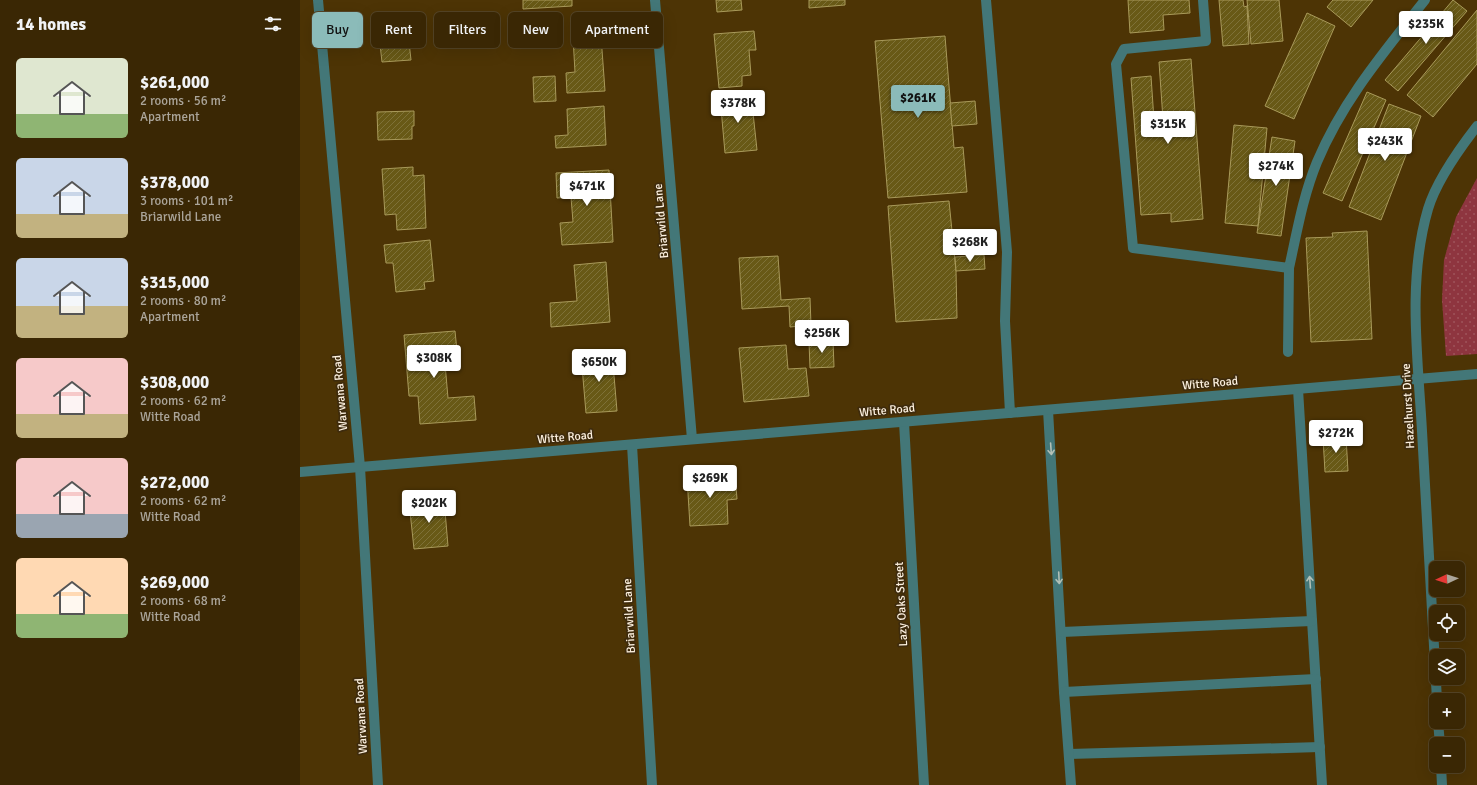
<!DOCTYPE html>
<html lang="en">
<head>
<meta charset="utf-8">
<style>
  body { margin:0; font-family:Signika,sans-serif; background:#453313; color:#f1f3f6; height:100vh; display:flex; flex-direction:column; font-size:15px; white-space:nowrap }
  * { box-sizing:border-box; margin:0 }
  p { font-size:13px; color:#aba59a }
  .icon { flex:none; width:22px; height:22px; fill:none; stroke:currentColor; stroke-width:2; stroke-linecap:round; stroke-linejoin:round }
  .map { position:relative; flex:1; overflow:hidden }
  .drawer { display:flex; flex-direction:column; background:#3a2704; width:300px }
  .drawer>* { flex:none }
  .top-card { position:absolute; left:12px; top:12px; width:380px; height:36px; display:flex; gap:8px }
  .needle { width:26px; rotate:266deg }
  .controls { position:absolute; left:1129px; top:561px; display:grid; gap:8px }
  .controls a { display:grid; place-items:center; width:36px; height:36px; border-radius:6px; background:#3a2704; box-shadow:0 4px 16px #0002,0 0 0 1px #544426; font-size:20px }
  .price { position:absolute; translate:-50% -34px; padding:0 9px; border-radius:4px; background:#fff; color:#222; font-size:13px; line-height:26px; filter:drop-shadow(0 1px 2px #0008) }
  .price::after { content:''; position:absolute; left:50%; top:24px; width:12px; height:9px; margin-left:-6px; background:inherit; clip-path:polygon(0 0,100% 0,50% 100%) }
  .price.on { background:#8bbbb9; color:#111 }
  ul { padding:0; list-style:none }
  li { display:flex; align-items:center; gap:12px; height:100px; padding:0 16px }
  li span { display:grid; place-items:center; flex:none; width:112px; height:80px; border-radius:6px; color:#555 }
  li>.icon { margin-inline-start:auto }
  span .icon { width:48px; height:48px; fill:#fffc; stroke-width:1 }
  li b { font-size:17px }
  h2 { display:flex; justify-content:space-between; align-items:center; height:48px; padding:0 16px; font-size:17px }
  .pill { padding:0 14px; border-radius:6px; background:#3a2704; box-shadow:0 4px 16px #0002,0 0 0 1px #544426; font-size:14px; line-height:36px }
  .pill.on { background:#8bbbb9; color:#111 }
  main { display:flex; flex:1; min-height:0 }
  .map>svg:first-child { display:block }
  .grass { fill:url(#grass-dots) }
  .building { fill:url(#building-hatch); stroke:#a99a5a }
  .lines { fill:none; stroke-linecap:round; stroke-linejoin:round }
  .minor { stroke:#437778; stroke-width:10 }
  .oneway { stroke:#b3c0b6 }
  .labels { text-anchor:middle; stroke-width:3.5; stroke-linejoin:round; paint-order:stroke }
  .street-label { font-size:12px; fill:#fdf1e0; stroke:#3e2b0d }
</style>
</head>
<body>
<main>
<section class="drawer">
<h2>14 homes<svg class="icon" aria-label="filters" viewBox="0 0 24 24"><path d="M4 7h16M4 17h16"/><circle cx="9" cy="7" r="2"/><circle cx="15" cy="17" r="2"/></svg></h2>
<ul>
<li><span style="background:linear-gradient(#dfe7d0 70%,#8fb573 0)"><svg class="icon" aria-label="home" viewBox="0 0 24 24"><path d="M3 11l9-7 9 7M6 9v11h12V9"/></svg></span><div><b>$261,000</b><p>2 rooms · 56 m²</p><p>Apartment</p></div></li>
<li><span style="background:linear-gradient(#c9d6e8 70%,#c2b280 0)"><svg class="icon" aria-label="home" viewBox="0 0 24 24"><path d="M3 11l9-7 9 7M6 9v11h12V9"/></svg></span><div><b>$378,000</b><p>3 rooms · 101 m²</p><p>Briarwild Lane</p></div></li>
<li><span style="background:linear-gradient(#c9d6e8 60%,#c2b280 0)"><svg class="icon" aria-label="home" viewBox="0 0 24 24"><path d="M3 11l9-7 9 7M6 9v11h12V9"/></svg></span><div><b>$315,000</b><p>2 rooms · 80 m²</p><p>Apartment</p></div></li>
<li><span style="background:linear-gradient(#f6c9c9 70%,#c2b280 0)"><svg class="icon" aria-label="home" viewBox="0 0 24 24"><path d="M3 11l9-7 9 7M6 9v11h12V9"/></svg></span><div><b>$308,000</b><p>2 rooms · 62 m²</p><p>Witte Road</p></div></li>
<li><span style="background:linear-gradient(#f6c9c9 70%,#9aa5b1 0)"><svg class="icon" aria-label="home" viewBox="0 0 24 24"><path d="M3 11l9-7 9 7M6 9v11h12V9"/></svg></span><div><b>$272,000</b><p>2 rooms · 62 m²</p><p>Witte Road</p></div></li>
<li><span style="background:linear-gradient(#ffd9b3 70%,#8fb573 0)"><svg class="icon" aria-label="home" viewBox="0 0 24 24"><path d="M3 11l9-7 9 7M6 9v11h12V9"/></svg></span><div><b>$269,000</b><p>2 rooms · 68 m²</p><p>Witte Road</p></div></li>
</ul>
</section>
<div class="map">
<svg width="1177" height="785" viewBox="0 0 1177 785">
  <defs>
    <pattern id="grass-dots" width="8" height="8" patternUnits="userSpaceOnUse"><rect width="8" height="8" fill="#8e353f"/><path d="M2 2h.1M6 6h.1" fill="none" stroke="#9f535a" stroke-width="1.8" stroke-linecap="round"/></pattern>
    <pattern id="building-hatch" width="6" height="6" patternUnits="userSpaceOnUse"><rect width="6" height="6" fill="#685916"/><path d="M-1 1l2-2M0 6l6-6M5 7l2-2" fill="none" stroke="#7e7138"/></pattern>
  </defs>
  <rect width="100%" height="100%" fill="#4d3405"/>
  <polygon class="grass" points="1177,178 1177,354 1146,356 1142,300 1144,260 1156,217"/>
  <g class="building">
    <polygon points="223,0 272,0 272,6 223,9"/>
    <polygon points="416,0 441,0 442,10 417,12"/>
    <polygon points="509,0 545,0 545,5 509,8"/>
    <polygon points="828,0 889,0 890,13 863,15 864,30 830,33"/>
    <polygon points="919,0 943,0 944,7 947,6 949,44 923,46"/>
    <polygon points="947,0 979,0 983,41 951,44"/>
    <polygon points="1033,0 1073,0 1051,27 1027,7"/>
    <polygon points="1153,0 1167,11 1098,91 1085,80"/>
    <polygon points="1177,10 1177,64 1133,117 1107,95"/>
    <polygon points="1007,13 1035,26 994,119 965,106"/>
    <polygon points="106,15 111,60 82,62 77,18"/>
    <polygon points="454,31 456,50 449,50 451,75 442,76 442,86 419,88 414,34"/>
    <polygon points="301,36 305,91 267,93 266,73 275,72 273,38"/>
    <polygon points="645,36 654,148 663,147 667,192 588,198 575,41"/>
    <polygon points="891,59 903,219 871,222 871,213 841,215 831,78 851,76 855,135 864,134 859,62"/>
    <polygon points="255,76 256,101 234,102 233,77"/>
    <polygon points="1067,92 1086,100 1042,201 1023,193"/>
    <polygon points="451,94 457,150 425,153 420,97"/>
    <polygon points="675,101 677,124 652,126 650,103"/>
    <polygon points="1089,104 1121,116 1081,220 1049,207"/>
    <polygon points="304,106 306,145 256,148 255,136 268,135 267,109"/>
    <polygon points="114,111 114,126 112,126 112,139 78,140 77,112"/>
    <polygon points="934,125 967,128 958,226 925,223"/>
    <polygon points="972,137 995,141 981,236 957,233"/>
    <polygon points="113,167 113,176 124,175 126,228 97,230 96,214 85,215 82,169"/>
    <polygon points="309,170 313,242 262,245 260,223 273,222 271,197 257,198 256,173"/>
    <polygon points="649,201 656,271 657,318 596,322 588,206"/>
    <polygon points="1067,231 1072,339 1011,342 1006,238 1033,237 1032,233"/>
    <polygon points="130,240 134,281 124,282 125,289 96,292 93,263 86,263 84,245"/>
    <polygon points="684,255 685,269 656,271 655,257"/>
    <polygon points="478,256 481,300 510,298 511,325 490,327 489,306 442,309 439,258"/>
    <polygon points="306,262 310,322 251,327 250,303 277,301 274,265"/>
    <polygon points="155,331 157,351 144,352 148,398 174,396 176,420 120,424 118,396 109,396 104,335"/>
    <polygon points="533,341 534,367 510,368 509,342"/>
    <polygon points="486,345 488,369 506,368 509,396 444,402 439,348"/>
    <polygon points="312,352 317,411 286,413 281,355"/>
    <polygon points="1046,437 1048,471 1025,472 1023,438"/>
    <polygon points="435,474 437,499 427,500 428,524 390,526 387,477"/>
    <polygon points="144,499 148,546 114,549 109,502"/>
  </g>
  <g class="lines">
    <g class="minor">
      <polyline points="18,0 60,467 78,785"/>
      <polyline points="355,0 392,439"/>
      <polyline points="686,0 707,252 705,321 710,413"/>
      <path d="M903 0 906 41 824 49 816 64 833 248 989 268C997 232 1003 196 1017 162 1043 100 1084 52 1125 0"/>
      <polyline points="988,352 989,268"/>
      <polyline points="998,389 1022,785"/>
      <polyline points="748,410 764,692"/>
      <polyline points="604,422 624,785"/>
      <polyline points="332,445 352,785"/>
      <polyline points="0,472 1177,374"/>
      <polyline points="762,632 1012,621"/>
      <path d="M1137 700C1132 610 1127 521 1122 431 1118 358 1107 281 1128 209 1136 182 1160 148 1177 126"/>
      <polyline points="1138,722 1140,744"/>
      <polyline points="769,754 1020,747"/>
      <polyline points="1141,766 1142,785"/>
      <polyline points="771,785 764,692 1016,679"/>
    </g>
  </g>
  <defs><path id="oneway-shaft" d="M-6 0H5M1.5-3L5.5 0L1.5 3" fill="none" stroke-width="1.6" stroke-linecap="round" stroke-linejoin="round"/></defs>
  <g class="oneway">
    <use href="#oneway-shaft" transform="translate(751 449) rotate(86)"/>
    <use href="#oneway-shaft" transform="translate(759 578) rotate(87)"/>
    <use href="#oneway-shaft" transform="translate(1010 582) rotate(-94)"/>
  </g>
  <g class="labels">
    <g class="street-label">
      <text transform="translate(361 221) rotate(-95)" y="4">Briarwild Lane</text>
      <text transform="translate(910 383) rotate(-5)" y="4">Witte Road</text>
      <text transform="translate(40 393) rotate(-95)" y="4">Warwana Road</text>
      <text transform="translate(1108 406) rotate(-93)" y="4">Hazelhurst Drive</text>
      <text transform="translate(587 410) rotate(-5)" y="4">Witte Road</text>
      <text transform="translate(265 437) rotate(-5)" y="4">Witte Road</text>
      <text transform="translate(601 604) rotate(-93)" y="4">Lazy Oaks Street</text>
      <text transform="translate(329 616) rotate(-93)" y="4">Briarwild Lane</text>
      <text transform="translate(61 716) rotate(-93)" y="4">Warwana Road</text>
    </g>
  </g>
</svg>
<div class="controls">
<a><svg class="needle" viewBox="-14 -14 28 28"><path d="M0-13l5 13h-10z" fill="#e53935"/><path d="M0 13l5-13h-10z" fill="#aba59a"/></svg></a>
<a><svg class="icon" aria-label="locate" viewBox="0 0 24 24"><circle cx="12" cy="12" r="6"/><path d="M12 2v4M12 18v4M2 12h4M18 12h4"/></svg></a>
<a><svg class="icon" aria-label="layers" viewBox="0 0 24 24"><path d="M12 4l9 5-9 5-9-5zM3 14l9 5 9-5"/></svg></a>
<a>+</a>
<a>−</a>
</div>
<b class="price" style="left:1126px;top:45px">$235K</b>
<b class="price on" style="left:618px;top:119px">$261K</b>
<b class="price" style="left:438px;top:124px">$378K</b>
<b class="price" style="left:868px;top:145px">$315K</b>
<b class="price" style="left:1085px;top:162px">$243K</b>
<b class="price" style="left:976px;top:187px">$274K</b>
<b class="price" style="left:287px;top:207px">$471K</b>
<b class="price" style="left:670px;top:263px">$268K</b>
<b class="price" style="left:522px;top:354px">$256K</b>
<b class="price" style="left:134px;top:379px">$308K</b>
<b class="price" style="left:299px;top:383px">$650K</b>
<b class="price" style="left:1036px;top:454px">$272K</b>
<b class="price" style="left:410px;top:499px">$269K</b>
<b class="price" style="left:129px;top:524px">$202K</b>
<div class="top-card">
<a class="pill on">Buy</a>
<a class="pill">Rent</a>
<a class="pill">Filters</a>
<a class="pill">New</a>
<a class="pill">Apartment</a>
</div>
</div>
</main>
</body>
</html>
